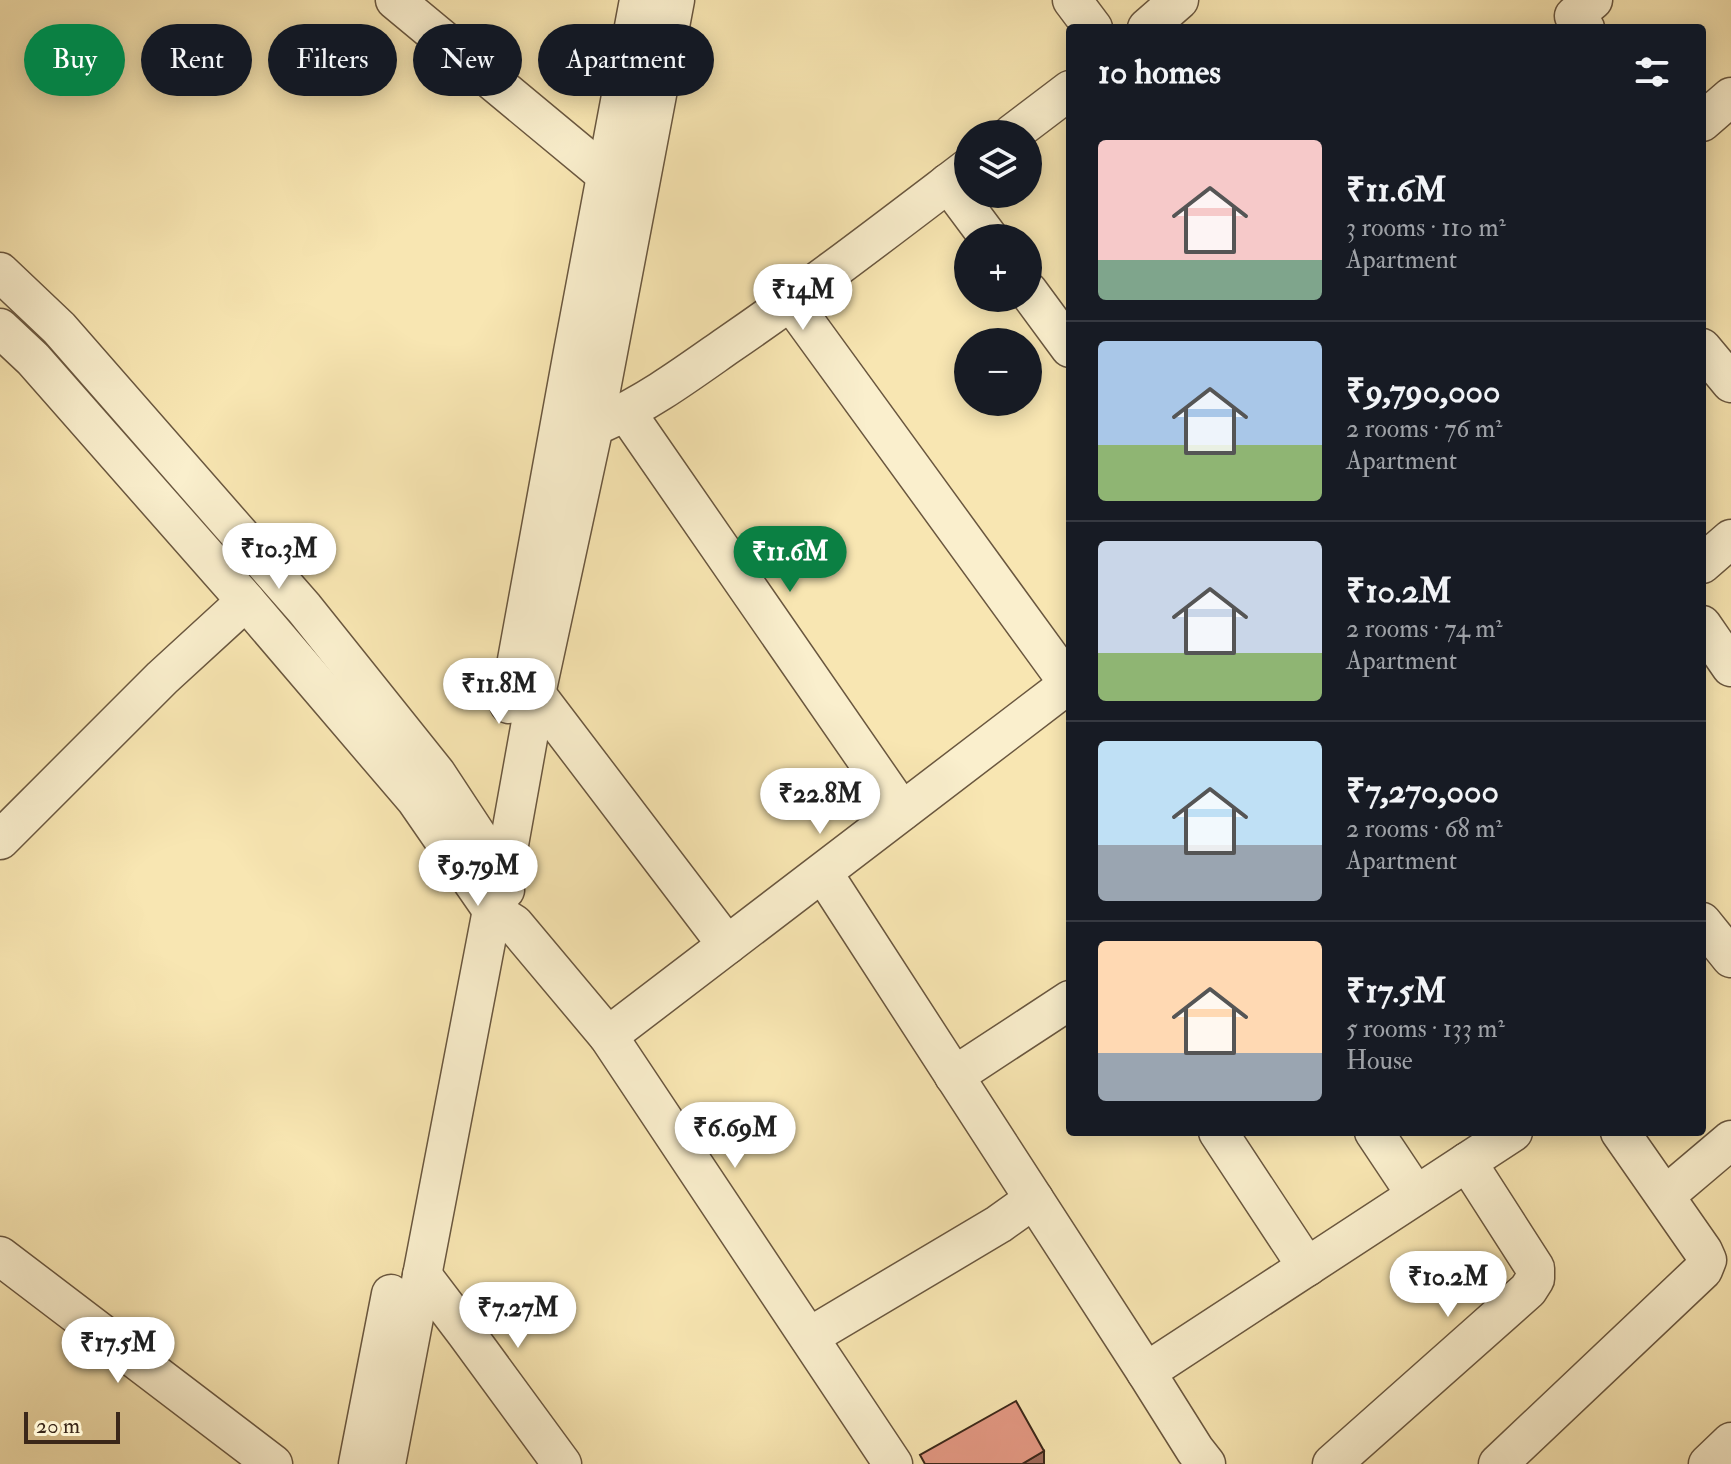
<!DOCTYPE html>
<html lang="en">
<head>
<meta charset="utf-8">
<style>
  body { margin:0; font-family:"IM FELL Double Pica",serif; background:#20242c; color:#f1f3f6; height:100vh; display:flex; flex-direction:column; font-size:30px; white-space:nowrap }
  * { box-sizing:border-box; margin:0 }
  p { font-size:26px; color:#9ea1a6 }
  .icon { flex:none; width:44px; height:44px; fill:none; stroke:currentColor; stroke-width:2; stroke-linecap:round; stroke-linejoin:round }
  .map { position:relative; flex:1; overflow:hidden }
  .side { position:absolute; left:1066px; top:24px; width:640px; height:1112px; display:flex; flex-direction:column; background:#171b24; border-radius:8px; box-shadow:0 4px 20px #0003 }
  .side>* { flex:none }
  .top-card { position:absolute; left:24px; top:24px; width:760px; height:72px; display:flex; gap:16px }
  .buttons { position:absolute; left:954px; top:120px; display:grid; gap:16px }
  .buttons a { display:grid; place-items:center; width:88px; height:88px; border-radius:50%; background:#171b24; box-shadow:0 4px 20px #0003; font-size:40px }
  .scale { position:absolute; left:24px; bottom:20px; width:96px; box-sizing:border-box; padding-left:8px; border:4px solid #3b2719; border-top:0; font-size:22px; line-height:28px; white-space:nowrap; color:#3b2719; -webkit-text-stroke:6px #faefcd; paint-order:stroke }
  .price { position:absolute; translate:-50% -68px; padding:0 18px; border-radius:28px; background:#fff; color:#222; font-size:26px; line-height:52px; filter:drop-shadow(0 2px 4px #0008) }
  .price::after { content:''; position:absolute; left:50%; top:48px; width:24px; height:18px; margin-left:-12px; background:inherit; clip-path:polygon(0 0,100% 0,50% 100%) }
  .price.selected { background:#0b8043; color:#fff }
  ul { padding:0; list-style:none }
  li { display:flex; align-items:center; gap:24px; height:200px; padding:0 32px }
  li+li { border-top:2px solid #363941 }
  li span { display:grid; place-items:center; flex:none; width:224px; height:160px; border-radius:8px; color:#555 }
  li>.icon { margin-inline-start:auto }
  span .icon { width:96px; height:96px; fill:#fffc; stroke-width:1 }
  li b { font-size:34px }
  h2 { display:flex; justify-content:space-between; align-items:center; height:96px; padding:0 32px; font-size:34px }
  .pill { padding:0 28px; border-radius:36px; background:#171b24; box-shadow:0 4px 20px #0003; font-size:28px; line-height:72px }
  .pill.selected { background:#0b8043; color:#fff }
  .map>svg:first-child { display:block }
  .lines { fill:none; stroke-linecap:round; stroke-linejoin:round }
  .minor-casing { stroke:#6a573f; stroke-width:41 }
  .minor { stroke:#faefcd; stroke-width:38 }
  .shaded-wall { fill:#a06b5c; stroke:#3b2719; stroke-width:2 }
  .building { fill:#e49984; stroke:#3b2719; stroke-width:2 }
</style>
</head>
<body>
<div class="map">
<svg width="1731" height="1464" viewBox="0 0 1731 1464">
  <rect width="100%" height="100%" fill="#f8e6b2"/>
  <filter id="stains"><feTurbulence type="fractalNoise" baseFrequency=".0025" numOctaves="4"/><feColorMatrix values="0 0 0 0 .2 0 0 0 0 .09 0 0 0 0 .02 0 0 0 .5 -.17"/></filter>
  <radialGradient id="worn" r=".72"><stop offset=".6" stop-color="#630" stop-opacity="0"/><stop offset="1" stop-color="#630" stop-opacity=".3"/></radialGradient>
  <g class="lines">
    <defs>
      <g id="minor">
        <polyline points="395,0 606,175"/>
        <polyline points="1072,0 1093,28"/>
        <polyline points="1147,28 1179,0"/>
        <polyline points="1585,28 1574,16 1593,0"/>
        <polyline points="1702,122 1731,97"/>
        <polyline points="1012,134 1070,90"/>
        <polyline points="948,183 989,238"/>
        <polyline points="0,272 59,328 304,608 436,773 484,846 503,878 505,890"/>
        <polyline points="1028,291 1070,348"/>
        <polyline points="791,302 1069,684"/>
        <polyline points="0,328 33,359 246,601 416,800 492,910 514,924 608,1036 893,1464"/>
        <polyline points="1702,348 1731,383"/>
        <polyline points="626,412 902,811"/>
        <path d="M604 422C649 402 688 373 728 345 810 289 889 228 968 168"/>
        <polyline points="1702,564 1731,539"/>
        <polyline points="1702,625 1731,667"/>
        <polyline points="536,694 727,945"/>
        <polyline points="509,704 573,352 639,0"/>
        <polyline points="0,840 162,678 246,601"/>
        <polyline points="823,873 1146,1372 1195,1450 1206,1464"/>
        <polyline points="1702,922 1731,958"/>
        <polyline points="608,1036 1070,683"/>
        <polyline points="954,1076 1070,1000"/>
        <polyline points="1218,1132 1307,1267"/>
        <polyline points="1374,1132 1416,1195"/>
        <polyline points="1666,1195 1731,1140"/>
        <polyline points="0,1256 273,1464"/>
        <polyline points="422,1275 466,1333 562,1464"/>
        <polyline points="809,1337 999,1224 1034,1199"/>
        <polyline points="1146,1372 1513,1132"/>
        <polyline points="358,1464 391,1294"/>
        <polyline points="386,1464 492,910 503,878 536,694 594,426 675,0"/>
        <polyline points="1332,1464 1528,1290 1535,1279 1535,1268 1467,1162"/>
        <polyline points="1498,1464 1703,1270 1707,1260 1703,1251 1620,1132"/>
        <polyline points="1708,1464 1731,1442"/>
      </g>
    </defs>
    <use href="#minor" class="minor-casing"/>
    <use href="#minor" class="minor"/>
  </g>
  <polygon class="shaded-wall" points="1044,1451 1044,1464 1022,1464"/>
  <polygon class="building" points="1016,1401 1044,1451 1022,1464 925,1464 920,1455"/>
  <rect width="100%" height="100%" filter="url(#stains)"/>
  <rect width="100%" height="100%" fill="url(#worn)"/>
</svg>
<div class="buttons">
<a><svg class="icon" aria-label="layers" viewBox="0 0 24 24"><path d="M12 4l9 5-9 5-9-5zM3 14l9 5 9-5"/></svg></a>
<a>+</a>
<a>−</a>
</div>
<div class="scale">20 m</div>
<b class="price" style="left:803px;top:332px">₹14M</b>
<b class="price" style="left:279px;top:591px">₹10.3M</b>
<b class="price selected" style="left:790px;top:594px">₹11.6M</b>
<b class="price" style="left:499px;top:726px">₹11.8M</b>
<b class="price" style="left:820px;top:836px">₹22.8M</b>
<b class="price" style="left:478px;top:908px">₹9.79M</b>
<b class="price" style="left:735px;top:1170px">₹6.69M</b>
<b class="price" style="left:1448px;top:1319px">₹10.2M</b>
<b class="price" style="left:518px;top:1350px">₹7.27M</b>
<b class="price" style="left:118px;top:1385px">₹17.5M</b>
<div class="top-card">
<a class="pill selected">Buy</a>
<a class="pill">Rent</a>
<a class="pill">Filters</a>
<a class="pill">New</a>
<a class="pill">Apartment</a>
</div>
<section class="side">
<h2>10 homes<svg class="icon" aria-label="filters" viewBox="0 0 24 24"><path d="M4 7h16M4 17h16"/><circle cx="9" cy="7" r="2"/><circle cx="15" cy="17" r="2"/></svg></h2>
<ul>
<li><span style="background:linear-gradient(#f6c9c9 75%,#7fa58c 0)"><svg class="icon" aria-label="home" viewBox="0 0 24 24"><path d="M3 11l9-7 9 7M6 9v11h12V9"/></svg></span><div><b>₹11.6M</b><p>3 rooms · 110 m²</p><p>Apartment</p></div></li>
<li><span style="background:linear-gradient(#a9c7e8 65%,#8fb573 0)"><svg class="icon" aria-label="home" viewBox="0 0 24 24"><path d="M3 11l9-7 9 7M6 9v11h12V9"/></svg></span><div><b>₹9,790,000</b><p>2 rooms · 76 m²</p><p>Apartment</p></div></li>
<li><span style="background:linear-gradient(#c9d6e8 70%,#8fb573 0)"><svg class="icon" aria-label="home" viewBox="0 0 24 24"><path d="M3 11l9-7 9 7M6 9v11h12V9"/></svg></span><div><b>₹10.2M</b><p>2 rooms · 74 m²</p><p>Apartment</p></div></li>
<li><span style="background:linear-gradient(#bfe0f5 65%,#9aa5b1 0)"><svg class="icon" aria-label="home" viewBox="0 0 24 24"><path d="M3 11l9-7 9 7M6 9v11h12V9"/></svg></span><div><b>₹7,270,000</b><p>2 rooms · 68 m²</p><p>Apartment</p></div></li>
<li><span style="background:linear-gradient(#ffd9b3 70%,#9aa5b1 0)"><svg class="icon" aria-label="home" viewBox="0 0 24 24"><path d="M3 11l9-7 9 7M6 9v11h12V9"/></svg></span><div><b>₹17.5M</b><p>5 rooms · 133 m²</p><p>House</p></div></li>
</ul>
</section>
</div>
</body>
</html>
